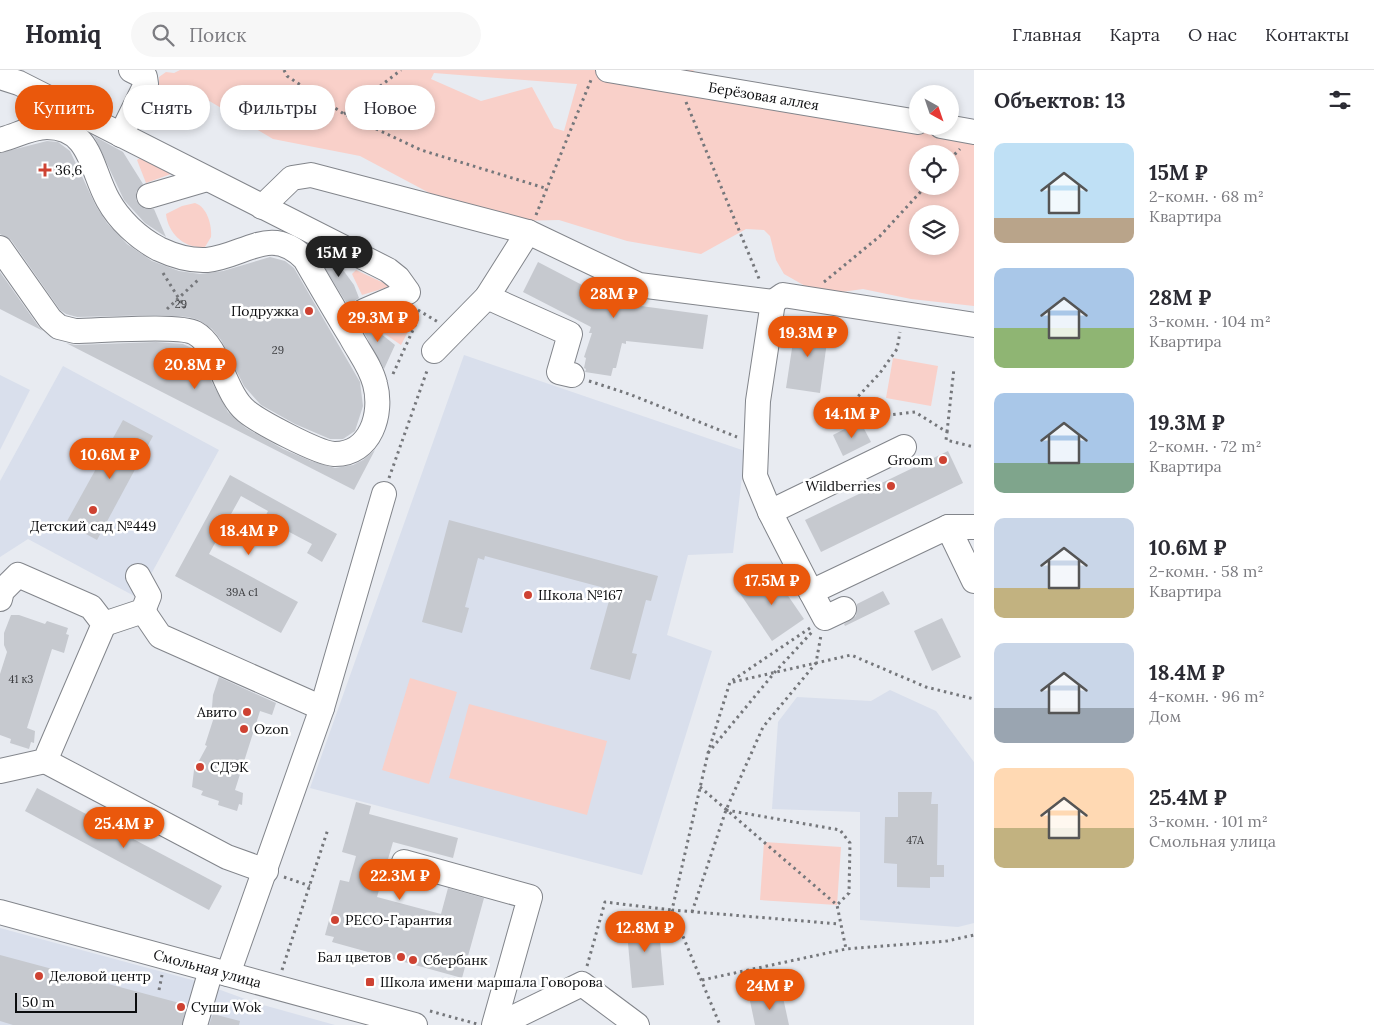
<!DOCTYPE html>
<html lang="ru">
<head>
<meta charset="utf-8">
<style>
  body { margin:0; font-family:Lora,serif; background:#f7f7f7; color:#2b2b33; height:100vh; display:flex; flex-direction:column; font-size:19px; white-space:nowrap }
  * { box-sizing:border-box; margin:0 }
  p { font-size:16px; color:#7c7c81 }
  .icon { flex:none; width:28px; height:28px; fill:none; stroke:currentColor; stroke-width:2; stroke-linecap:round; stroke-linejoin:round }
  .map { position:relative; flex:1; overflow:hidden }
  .panel { display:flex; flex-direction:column; background:#fff; width:400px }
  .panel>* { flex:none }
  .hud { position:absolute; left:15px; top:15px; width:475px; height:45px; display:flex; gap:10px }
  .needle { width:32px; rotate:140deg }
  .controls { position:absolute; left:909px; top:15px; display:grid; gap:10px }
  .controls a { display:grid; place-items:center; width:50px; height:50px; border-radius:50%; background:#fff; box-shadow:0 2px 8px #0003; font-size:25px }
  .scale { position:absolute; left:15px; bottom:12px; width:122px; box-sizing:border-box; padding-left:5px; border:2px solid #0b0c0e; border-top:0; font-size:14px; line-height:18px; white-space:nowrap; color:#0b0c0e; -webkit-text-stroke:4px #fff; paint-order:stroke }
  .price { position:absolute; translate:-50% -42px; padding:0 11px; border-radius:18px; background:#ea580c; color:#fff; font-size:16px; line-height:32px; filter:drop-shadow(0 1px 2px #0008) }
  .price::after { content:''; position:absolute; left:50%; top:30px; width:15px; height:11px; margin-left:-8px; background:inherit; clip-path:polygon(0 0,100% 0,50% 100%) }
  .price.active { background:#222; color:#fff }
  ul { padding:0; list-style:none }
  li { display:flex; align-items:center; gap:15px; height:125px; padding:0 20px }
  li span { display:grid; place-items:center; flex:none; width:140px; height:100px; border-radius:10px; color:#555 }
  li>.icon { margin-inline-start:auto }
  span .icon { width:60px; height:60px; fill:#fffc; stroke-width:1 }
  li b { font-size:21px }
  h2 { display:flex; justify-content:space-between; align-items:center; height:60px; padding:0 20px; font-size:21px }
  .tag { padding:0 18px; border-radius:22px; background:#fff; box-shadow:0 2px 8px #0003; font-size:18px; line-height:45px }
  .tag.active { background:#ea580c; color:#fff }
  header { display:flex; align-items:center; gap:30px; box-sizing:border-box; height:70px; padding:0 25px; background:#fff; border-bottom:1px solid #e1e1e2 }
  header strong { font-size:24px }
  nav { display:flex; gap:28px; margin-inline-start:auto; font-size:18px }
  .search { width:350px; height:45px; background:#f7f7f7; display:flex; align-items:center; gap:12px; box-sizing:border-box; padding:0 18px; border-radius:28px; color:#7c7c81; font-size:19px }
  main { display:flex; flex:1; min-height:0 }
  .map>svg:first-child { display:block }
  .built { fill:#d9dfec }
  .green { fill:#f9d0c9; fill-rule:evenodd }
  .building { fill:#c6c9cf }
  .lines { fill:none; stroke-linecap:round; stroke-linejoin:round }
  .minor-casing { stroke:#82858b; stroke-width:26 }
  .path { stroke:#75777b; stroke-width:3; stroke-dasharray:2.5 4; stroke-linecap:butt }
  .minor { stroke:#fff; stroke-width:24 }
  .poi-dot { fill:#ce4232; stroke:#fff; stroke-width:2 }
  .labels { text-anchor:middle; stroke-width:5; stroke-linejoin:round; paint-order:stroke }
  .number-label { font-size:11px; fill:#3a3b3e }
  .street-label { font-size:14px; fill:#0b0c0e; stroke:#fff }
  .poi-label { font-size:14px; fill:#0b0c0e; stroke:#fff; text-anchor:start }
</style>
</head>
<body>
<header>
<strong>Homiq</strong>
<div class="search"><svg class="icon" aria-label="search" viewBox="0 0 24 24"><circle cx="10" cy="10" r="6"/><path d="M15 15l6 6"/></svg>Поиск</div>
<nav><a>Главная</a><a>Карта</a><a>О нас</a><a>Контакты</a></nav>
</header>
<main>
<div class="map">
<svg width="974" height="955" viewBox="0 0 974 955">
  <rect width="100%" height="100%" fill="#e8ebf1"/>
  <g class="built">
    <polygon points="464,285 745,381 733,483 688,485 667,565 712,581 642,805 310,718"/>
    <polygon points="63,296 219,380 138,528 28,469 0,487 0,411"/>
    <polygon points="0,305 30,320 0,380"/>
    <polygon points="890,620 936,641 974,692 974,853 958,857 860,850 860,742 772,739 778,652 797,627 871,631"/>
    <polygon points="0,858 196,911 256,933 335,955 0,955"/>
  </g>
  <g class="green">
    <path d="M180 0H693L698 5 918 56H950L974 50V236L911 229 863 219 821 225 784 204 776 190 770 166 764 160 746 159 701 184 627 171 559 150 513 151 452 135 360 86 273 69 201 26 165 22 159 16V7L166 2 174 3ZM434 3 576 14H577L564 61 554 58 532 17 481 31 431 9ZM918 84H950V116H918ZM918 144H950V176H918Z"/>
    <polygon points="143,86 171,102 171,104 146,113 137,90"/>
    <path d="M195 133C207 137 212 155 211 167L205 177C185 179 168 164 166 144L182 136Z"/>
    <polygon points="356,200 386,214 388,217 362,225 352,204"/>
    <polygon points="412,245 415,248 401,275 382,262 381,257 386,252"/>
    <polygon points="893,288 938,296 931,336 886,328"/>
    <polygon points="410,608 457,622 429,714 382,700"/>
    <polygon points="469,634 607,671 587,745 449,708"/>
    <polygon points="764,772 841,777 837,835 760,830"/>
  </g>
  <g class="building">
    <polygon points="94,66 123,82 143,114 136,122 136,130 145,139 154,139 166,167 145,153 124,130"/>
    <polygon points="47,71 58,72 70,81 96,136 107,153 127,174 152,191 179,201 200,204 223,201 270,187 285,191 294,198 360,312 363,336 355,361 343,369 330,369 295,354 261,335 244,316 221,270 212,259 199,250 188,247 156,245 77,247 66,244 60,240 11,170 0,164 0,83"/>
    <polygon points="312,177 329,186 338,193 354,215 359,228 353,232 350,239"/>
    <polygon points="538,192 609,229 611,223 628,230 626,234 708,245 703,279 626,271 626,274 622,273 616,298 613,298 611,306 585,302 586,299 584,298 586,288 584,287 592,263 589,263 591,257 523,222"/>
    <polygon points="0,202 39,257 43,261 0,239"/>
    <polygon points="796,252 829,257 820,323 786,318"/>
    <polygon points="359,253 371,253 380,263 395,275 384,299"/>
    <polygon points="156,272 183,274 194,279 228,342 246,358 283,379 311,391 335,398 353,395 363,390 375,380 354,420 66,273 75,275"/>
    <polygon points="123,350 153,366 97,470 66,453"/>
    <polygon points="860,351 871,372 843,386 833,365"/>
    <polygon points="948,381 963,413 821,482 805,450"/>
    <polygon points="230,405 337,464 322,492 307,483 312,474 276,455 271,464 259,458 268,441 241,426 209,484 298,532 281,563 175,506"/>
    <polygon points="449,450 658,506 651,531 646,530 632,583 637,584 630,610 590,599 612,520 485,486 484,490 478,488 465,537 469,538 462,563 422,552"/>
    <polygon points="771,501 804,549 772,571 739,522"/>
    <polygon points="883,521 890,534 845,556 844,554 856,546 857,534"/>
    <polygon points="11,545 19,545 45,554 47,551 68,558 66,564 69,565 64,583 52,579 27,658 35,661 34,673 31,672 29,679 10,673 11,669 0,665 0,604 7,582 4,575 4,563"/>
    <polygon points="942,548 961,587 932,601 914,561"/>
    <polygon points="219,607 276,633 272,645 260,641 235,720 243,723 242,735 239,734 237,741 218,735 219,731 201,725 203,721 192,717 194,700 207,676 205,675 215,644 212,637 213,625"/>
    <polygon points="37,718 222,816 209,840 25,741"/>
    <polygon points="898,722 932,722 931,734 938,734 937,795 944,795 944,807 930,807 930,818 897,817 897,794 884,793 885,747 898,747"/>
    <polygon points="356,732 371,736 369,744 458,768 453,788 393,772 377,827 441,844 448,818 484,828 462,908 332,872 334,867 325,865 340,810 349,812 356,786 342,782"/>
    <polygon points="658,848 664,915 632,918 626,851"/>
    <polygon points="0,885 187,935 182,955 13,955 0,951"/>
    <polygon points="782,923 789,955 755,955 750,931"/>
    <polygon points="213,944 240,951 239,955 209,955"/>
  </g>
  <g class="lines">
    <defs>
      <g id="minor">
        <path id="s1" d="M608 0 918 52"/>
        <polyline points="0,7 19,13 388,200 398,208 408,222 364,241"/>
        <polyline points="941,56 974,62"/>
        <polyline points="121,65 146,14 145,7 131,0"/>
        <path d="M0 70C16 66 31 57 47 57 91 57 91 100 108 130 119 150 138 168 159 179 174 186 190 191 207 190 245 186 271 154 305 189 320 215 335 241 351 267 359 282 371 297 375 314 383 343 371 385 334 384 318 383 259 352 246 341 224 323 220 277 195 263 179 254 98 261 75 261L59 257 50 249 0 178"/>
        <polyline points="149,126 207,109"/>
        <polyline points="262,137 292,108 311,105 528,162 639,215 773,232"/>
        <polyline points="487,227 570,264 559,302 572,305"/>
        <polyline points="773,232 758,331 755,406 770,442 811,522 948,457 974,511"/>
        <polyline points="773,232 783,225 974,255"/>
        <polyline points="434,281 487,227 528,162"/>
        <polyline points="770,442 904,377"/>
        <polyline points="948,457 974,457"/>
        <polyline points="811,522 825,548 844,539"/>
        <polyline points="0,529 2,521 18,505 91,537 104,554 45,691 0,701"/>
        <polyline points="143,541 160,566 322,638"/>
        <polyline points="104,554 143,541 149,526 138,506"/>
        <polyline points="45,691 227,787 266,801"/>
        <polyline points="404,792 530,827 494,955"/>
        <path id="s2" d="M0 842 415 955"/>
        <polyline points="228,904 322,638 384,424"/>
        <polyline points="195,955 211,900"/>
        <polyline points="498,955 582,914 637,955"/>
      </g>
    </defs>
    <use href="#minor" class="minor-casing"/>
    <g class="path">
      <polyline points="284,0 287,6 344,44 421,80 548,119"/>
      <polyline points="686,32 760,211"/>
      <polyline points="344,44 401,0"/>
      <polyline points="950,89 960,79"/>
      <polyline points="536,145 591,10"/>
      <polyline points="163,203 186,240"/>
      <polyline points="824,212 880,166 926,116"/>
      <polyline points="167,239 199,209"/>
      <polyline points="418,240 438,252"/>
      <polyline points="393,304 417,251 417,238"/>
      <polyline points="589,311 629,324 737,367"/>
      <polyline points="836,350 880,303 897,279 900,262"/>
      <polyline points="835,351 915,342 947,362 946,370 974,377"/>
      <polyline points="947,362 954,298"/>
      <polyline points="389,408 428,298"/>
      <polyline points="810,558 730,612 708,683 672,840 839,854"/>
      <polyline points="733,612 851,585 926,617 974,629"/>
      <polyline points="708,683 775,602 812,562"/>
      <polyline points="700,717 837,835 846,879"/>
      <polyline points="726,740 840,760 850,773 849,823 837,835"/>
      <polyline points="284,807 310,816"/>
      <polyline points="692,842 726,740 763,657 816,593 821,565"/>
      <polyline points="587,896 605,832 672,840 720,955"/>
      <polyline points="282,900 328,759"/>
      <polyline points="702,910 846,879 947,871 974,865"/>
      <polyline points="159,920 162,905"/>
      <polyline points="430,941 477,954"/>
    </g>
    <use href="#minor" class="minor"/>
  </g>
  <g class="poi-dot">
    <path d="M42.5 92.5h5v5h5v5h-5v5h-5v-5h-5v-5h5z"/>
    <circle cx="309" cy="241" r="5"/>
    <circle cx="943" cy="390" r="5"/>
    <circle cx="891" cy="416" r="5"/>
    <circle cx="93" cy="440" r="5"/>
    <circle cx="528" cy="525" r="5"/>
    <circle cx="247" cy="642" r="5"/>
    <circle cx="244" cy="659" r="5"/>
    <circle cx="200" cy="697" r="5"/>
    <circle cx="335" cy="850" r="5"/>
    <circle cx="401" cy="887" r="5"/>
    <circle cx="413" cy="890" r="5"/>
    <circle cx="39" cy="906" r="5"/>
    <rect x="365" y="907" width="10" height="10" rx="2.5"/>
    <circle cx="181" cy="937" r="5"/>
  </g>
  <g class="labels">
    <g class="number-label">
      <text x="181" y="238">29</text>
      <text x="278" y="284">29</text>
      <text x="242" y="526">39А с1</text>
      <text x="21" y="613">41 к3</text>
      <text x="915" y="774">47А</text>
    </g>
    <g class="street-label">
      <text dy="5" stroke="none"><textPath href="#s1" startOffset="158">Берёзовая аллея</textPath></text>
      <text dy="5" stroke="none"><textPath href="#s2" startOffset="215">Смольная улица</textPath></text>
    </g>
    <g class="poi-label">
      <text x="55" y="105">36,6</text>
      <text x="299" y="246" text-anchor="end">Подружка</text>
      <text x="933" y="395" text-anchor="end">Groom</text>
      <text x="881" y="421" text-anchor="end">Wildberries</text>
      <text x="93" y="461" text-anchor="middle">Детский сад №449</text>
      <text x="538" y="530">Школа №167</text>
      <text x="237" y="647" text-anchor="end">Авито</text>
      <text x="254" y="664">Ozon</text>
      <text x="210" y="702">СДЭК</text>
      <text x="345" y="855">РЕСО-Гарантия</text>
      <text x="391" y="892" text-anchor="end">Бал цветов</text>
      <text x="423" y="895">Сбербанк</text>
      <text x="49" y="911">Деловой центр</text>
      <text x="380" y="917">Школа имени маршала Говорова</text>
      <text x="191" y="942">Суши Wok</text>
    </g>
  </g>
</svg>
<div class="controls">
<a><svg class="needle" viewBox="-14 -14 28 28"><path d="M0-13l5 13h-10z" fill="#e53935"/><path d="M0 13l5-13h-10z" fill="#7c7c81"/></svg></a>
<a><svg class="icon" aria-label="locate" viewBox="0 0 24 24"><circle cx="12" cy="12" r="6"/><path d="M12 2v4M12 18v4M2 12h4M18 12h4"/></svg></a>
<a><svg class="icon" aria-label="layers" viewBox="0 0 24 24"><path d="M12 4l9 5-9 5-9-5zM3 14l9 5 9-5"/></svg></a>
</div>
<div class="scale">50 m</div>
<b class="price active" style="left:339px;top:208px">15M ₽</b>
<b class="price" style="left:614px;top:249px">28M ₽</b>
<b class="price" style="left:378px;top:273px">29.3M ₽</b>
<b class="price" style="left:808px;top:288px">19.3M ₽</b>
<b class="price" style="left:195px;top:320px">20.8M ₽</b>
<b class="price" style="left:852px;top:369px">14.1M ₽</b>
<b class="price" style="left:110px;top:410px">10.6M ₽</b>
<b class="price" style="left:249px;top:486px">18.4M ₽</b>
<b class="price" style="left:772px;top:536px">17.5M ₽</b>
<b class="price" style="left:124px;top:779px">25.4M ₽</b>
<b class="price" style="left:400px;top:831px">22.3M ₽</b>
<b class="price" style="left:645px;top:883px">12.8M ₽</b>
<b class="price" style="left:770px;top:941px">24M ₽</b>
<div class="hud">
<a class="tag active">Купить</a>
<a class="tag">Снять</a>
<a class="tag">Фильтры</a>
<a class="tag">Новое</a>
</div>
</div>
<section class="panel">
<h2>Объектов: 13<svg class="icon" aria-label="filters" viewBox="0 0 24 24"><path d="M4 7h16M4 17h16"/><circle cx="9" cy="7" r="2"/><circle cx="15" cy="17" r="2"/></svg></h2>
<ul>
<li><span style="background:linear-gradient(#bfe0f5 75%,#b9a48a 0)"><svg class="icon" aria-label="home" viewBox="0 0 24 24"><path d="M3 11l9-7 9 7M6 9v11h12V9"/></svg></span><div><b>15M ₽</b><p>2-комн. · 68 m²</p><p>Квартира</p></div></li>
<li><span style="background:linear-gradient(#a9c7e8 60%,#8fb573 0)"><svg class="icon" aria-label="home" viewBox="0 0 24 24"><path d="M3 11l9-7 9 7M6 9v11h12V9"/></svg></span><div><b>28M ₽</b><p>3-комн. · 104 m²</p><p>Квартира</p></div></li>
<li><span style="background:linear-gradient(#a9c7e8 70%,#7fa58c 0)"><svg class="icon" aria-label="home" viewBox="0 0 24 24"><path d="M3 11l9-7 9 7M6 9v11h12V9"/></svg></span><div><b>19.3M ₽</b><p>2-комн. · 72 m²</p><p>Квартира</p></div></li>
<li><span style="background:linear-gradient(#c9d6e8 70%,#c2b280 0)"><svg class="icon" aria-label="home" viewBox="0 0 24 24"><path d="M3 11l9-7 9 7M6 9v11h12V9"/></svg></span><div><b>10.6M ₽</b><p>2-комн. · 58 m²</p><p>Квартира</p></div></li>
<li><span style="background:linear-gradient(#c9d6e8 65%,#9aa5b1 0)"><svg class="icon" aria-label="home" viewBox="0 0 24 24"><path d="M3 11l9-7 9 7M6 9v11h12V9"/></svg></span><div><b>18.4M ₽</b><p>4-комн. · 96 m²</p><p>Дом</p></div></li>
<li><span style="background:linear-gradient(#ffd9b3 60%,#c2b280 0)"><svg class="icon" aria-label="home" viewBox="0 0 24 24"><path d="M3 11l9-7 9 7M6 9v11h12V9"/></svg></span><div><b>25.4M ₽</b><p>3-комн. · 101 m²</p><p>Смольная улица</p></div></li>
</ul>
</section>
</main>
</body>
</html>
